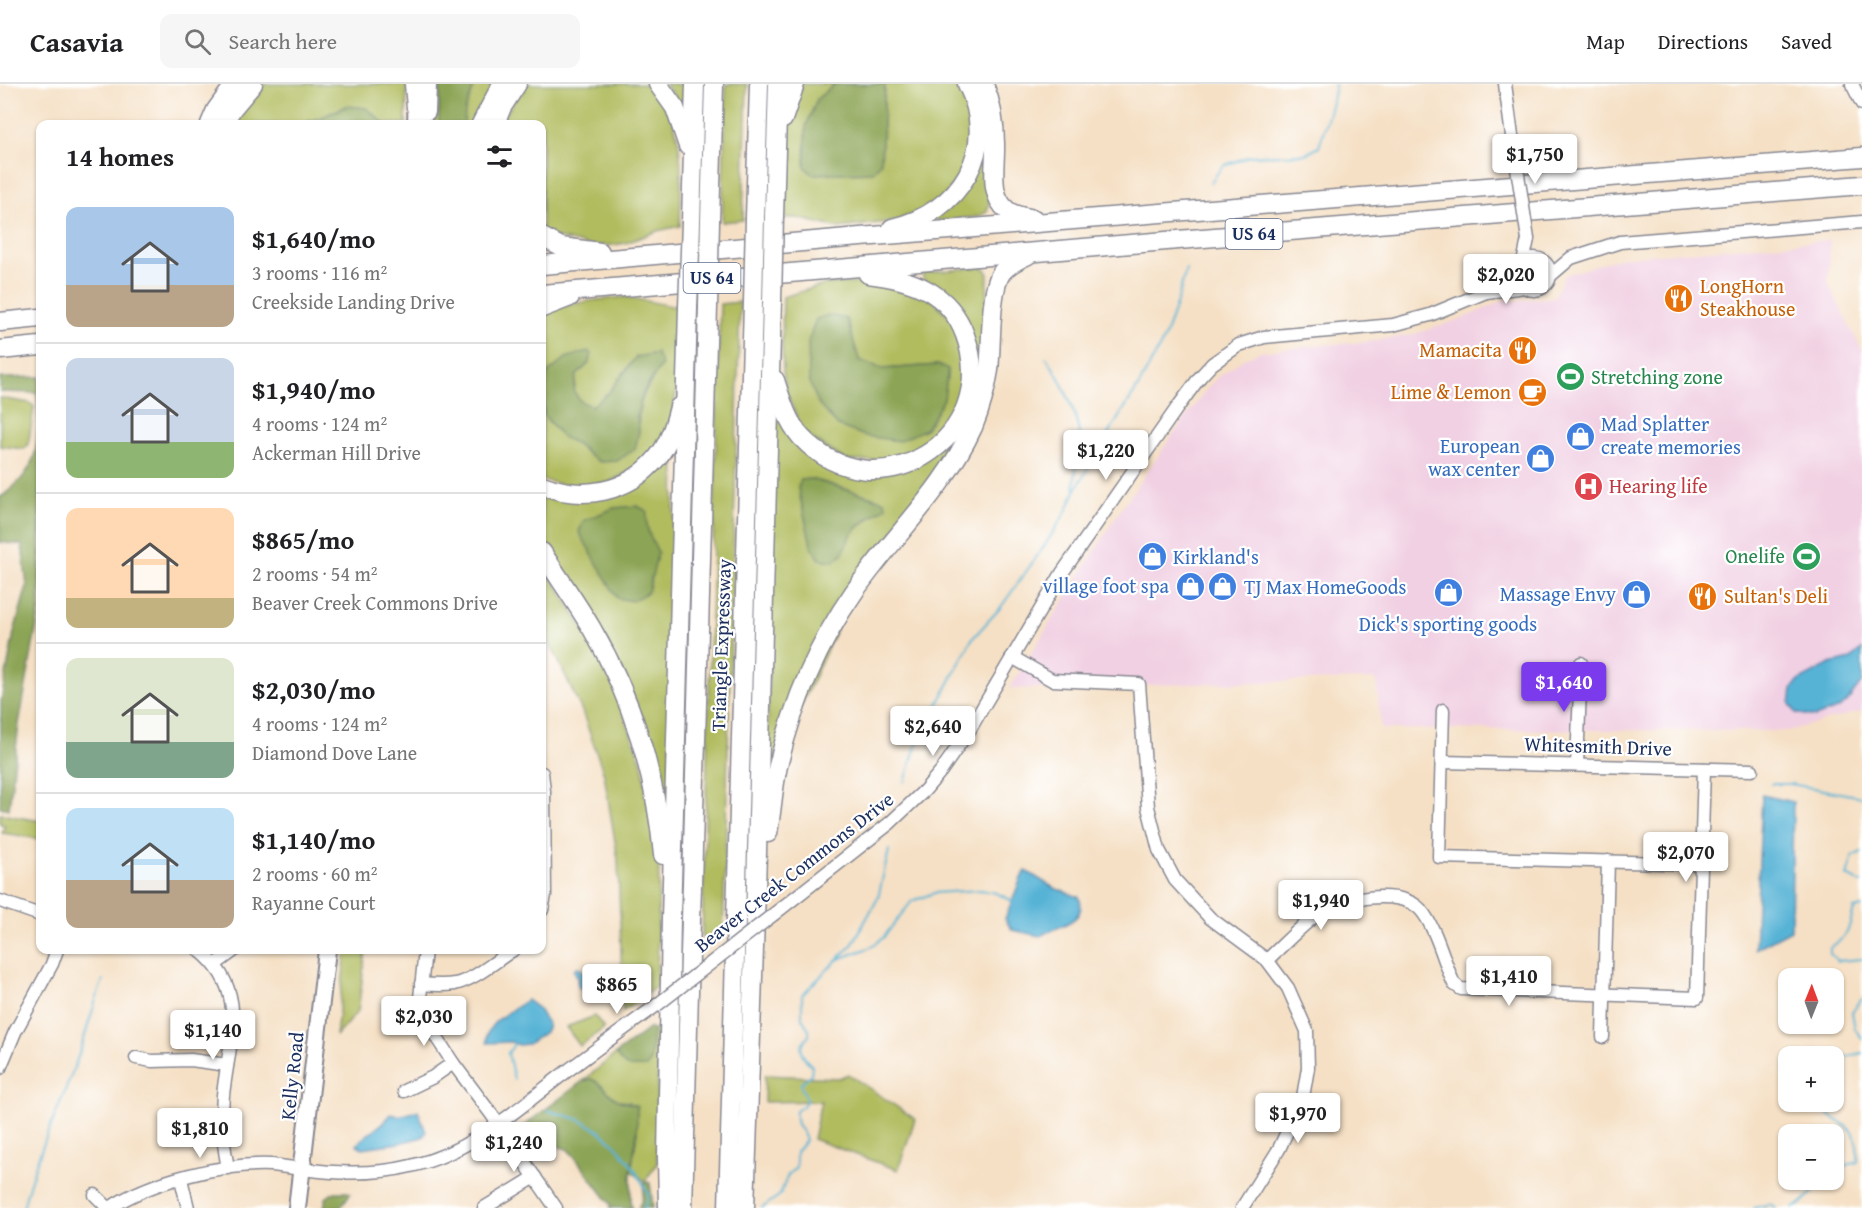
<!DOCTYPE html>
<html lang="en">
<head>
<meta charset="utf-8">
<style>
  body { margin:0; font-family:"Gentium Book Plus",serif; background:#f6f6f6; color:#202124; height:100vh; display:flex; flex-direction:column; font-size:22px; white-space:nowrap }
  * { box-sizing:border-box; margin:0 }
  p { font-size:20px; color:#757577 }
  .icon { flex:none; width:33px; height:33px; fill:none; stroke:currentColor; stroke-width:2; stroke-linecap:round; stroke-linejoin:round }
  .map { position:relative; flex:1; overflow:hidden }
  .sheet { position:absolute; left:36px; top:36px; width:510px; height:834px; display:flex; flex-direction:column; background:#fff; border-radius:12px; box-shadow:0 2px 4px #0004 }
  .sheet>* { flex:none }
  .needle { width:39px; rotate:1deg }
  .tools { position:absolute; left:1778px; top:884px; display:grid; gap:12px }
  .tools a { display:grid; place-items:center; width:66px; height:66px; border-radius:12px; background:#fff; box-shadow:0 2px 4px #0004; font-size:30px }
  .price { position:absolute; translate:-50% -51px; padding:0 14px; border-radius:6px; background:#fff; color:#222; font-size:20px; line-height:39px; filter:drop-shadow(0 2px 3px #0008) }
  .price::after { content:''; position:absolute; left:50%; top:36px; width:18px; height:14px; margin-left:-9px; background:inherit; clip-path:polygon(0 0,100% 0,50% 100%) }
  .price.on { background:#7c3aed; color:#fff }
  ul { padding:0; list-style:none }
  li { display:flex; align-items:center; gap:18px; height:150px; padding:0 30px }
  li+li { border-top:2px solid #e0e0e0 }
  li span { display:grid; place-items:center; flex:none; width:168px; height:120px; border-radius:12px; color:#555 }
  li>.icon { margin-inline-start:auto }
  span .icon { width:72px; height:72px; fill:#fffc; stroke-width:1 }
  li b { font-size:26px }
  h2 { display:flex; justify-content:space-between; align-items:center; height:72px; padding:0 30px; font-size:26px }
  header { display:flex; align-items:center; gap:36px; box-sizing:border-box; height:84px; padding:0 30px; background:#fff; border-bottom:2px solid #e0e0e0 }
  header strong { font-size:28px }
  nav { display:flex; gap:33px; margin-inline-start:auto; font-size:21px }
  .search { width:420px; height:54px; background:#f6f6f6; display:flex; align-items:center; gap:15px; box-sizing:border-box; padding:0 21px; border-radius:12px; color:#757577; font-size:22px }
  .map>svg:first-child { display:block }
  .built { fill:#f1d0e3 }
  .green { fill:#b1bc5e; stroke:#66765e; stroke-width:1.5; fill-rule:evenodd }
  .forest { fill:#8ca455; stroke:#546a5a; stroke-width:1.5 }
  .water { fill:#57b3d5; stroke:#39719a; stroke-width:1.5 }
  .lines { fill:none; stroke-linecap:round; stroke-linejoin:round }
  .stream { stroke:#57b3d5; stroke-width:2 }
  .minor-casing { stroke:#888892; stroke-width:15 }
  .major-casing { stroke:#888892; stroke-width:20 }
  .highway-casing { stroke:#888892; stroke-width:21 }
  .minor { stroke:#fff; stroke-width:12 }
  .major { stroke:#fff; stroke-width:16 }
  .highway { stroke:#fff; stroke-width:18 }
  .minor-bridge-casing { stroke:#888892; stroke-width:15; stroke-linecap:butt }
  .highway-bridge-casing { stroke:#888892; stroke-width:21; stroke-linecap:butt }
  .minor-bridge { stroke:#fff; stroke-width:12 }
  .highway-bridge { stroke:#fff; stroke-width:18 }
  .labels { text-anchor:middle; stroke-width:4.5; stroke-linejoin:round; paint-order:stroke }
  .shield { fill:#fff; stroke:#5f6d8e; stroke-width:1.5 }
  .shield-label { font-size:18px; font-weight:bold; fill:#1b2f5e }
  .food-label { font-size:20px; fill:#c56008; stroke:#fff; text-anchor:start }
  .leisure-label { font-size:20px; fill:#27864d; stroke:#fff; text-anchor:start }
  .shop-label { font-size:20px; fill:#366cbe; stroke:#fff; text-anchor:start }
  .health-label { font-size:20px; fill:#be3a42; stroke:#fff; text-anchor:start }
  .street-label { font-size:20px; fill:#1b2f5e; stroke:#fff }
</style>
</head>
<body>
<header>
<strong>Casavia</strong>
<div class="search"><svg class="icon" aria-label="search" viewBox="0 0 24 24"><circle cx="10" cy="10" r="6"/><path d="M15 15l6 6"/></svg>Search here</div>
<nav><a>Map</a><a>Directions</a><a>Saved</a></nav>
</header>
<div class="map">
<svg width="1862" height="1124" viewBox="0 0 1862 1124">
  <rect width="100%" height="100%" fill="#fff"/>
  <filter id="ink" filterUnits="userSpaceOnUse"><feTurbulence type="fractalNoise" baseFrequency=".0167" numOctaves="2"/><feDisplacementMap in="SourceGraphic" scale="12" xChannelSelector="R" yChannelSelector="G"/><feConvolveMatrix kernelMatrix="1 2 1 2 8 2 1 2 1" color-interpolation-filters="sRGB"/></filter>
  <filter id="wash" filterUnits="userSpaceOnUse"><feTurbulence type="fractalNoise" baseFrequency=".008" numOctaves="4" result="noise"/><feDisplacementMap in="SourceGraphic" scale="24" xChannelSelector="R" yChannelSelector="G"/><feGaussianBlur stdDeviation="1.35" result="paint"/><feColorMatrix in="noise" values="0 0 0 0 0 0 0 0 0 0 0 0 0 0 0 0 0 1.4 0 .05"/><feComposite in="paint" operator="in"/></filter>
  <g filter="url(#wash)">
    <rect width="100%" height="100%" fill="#f5e0c5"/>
    <polygon class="built" points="1830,156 1828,199 1862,267 1862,627 1787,647 1381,645 1376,595 1009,605 1119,428 1170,355 1209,302 1218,293 1245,274 1259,268 1310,262 1366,258 1411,251 1464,234 1507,215 1517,217 1554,213 1565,191 1624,173"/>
    <g class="green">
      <polygon points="265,0 407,0 406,40 385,40 366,24 346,22 320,34 300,40 229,40 250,12"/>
      <polygon points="434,0 495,0 475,40 433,40"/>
      <path d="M525 0H649C688 34 681 95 680 142L657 147 626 159 614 161 590 162 542 150V40H499Z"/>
      <polygon points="665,0 690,0 689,33"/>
      <polygon points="726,0 747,0 743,136 722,138"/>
      <polygon points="800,0 835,0 817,15 805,83 812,90 873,88 881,78 885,0 963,0 974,34 968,81 938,120 896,137 839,144 797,134 785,134 788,42"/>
      <polygon points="983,64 988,64 989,119 987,128 977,133 937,137 936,133"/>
      <polygon points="981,183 987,186 988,190 984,285 978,284 923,194 923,189"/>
      <path d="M881 198 924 208 955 239 967 303 940 355 903 376 847 377 804 349 787 311 783 288 782 259 783 213 826 200ZM847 235 859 276 883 285 938 281 809 298Z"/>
      <path d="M626 213 677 223V303L672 332 662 359 627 394 581 405 542 396V322C547 348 573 355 590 372L639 348C636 318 646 304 662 281L636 273 609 308 593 322 581 318 574 308 576 292 588 280 547 290 542 301V229C569 219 597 215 626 213Z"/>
      <polygon points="740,218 723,854 702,854 720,220"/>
      <polygon points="0,314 30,319 34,323 28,362 24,365 0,362"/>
      <path d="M774 324 786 338 865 390 960 346 959 360 862 490 773 682H767ZM812 395 876 414 886 423C862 438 842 458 820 475L812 464 798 404 801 396Z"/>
      <path d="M670 366H675L669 739 657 699 567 495 542 458V407L576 415ZM614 424 646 427C645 444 650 454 658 468Z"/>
      <polygon points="542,478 604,578 642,679 659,777 657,902 623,927 618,776 604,690 582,627 550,559 542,547"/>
      <polygon points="0,730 40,737 40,755 2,749 5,741 0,740"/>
      <polygon points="346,866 366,866 358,927 336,952"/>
      <polygon points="595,932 604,944 580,962 566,943"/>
      <polygon points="653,946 658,946 657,1080 645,1097 631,1087 637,1048 630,1018 619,1017 591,995 583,997 618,968 617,972 626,982 650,979"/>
      <polygon points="848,990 915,1035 898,1086 813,1055 821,1017 764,1018 765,991 839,994"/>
    </g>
    <g class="forest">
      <polygon points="440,0 475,0 465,27 464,40 439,40"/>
      <polygon points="835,0 885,0 881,78 873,88 812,90 805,83 806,42 817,15"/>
      <polygon points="346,22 366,24 385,40 300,40 320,34"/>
      <polygon points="828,231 847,235 859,276 883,285 938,281 948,285 944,315 926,345 899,357 865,352 838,342 819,321 809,298 808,258 816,235"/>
      <polygon points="588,267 592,270 588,280 576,292 574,308 581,318 592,322 609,308 636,273 656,269 662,281 644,307 637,331 639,348 635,365 617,377 600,378 590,372 579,361 562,353 544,331 542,301 547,290 566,274"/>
      <path d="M40 293V523L19 640 9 725 0 723 1 617 14 548 27 502 22 461 0 458V413L4 411C12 404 22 396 27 387 41 366 40 334 37 309L0 308V294Z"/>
      <path d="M811 395 885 417 886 423C874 431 861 438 852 450 843 462 850 465 834 477L820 475 812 464 798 404 801 396Z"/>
      <path d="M637 422 647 427C645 444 650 454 658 468L648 508 632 517 617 514 579 448 583 437 614 424Z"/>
      <path d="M650 944 653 946 650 979 646 983C631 983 626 986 617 972L618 968Z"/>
      <path d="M591 995C604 999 607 1011 618 1016 624 1019 631 1019 637 1022V1048L631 1087V1120L633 1124H610L611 1121 574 1072 567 1065 560 1063 542 1062 523 1049 525 1041 583 997Z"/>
      <polygon points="647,1098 650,1099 653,1124 638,1124 642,1116 644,1099"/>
      <polygon points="334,1108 348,1108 350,1110 340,1124 324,1124 326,1114"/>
    </g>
    <g class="water">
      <polygon points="1862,565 1862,598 1846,619 1837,625 1815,633 1796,629 1790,620 1792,605 1798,597 1830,580 1851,575"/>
      <polygon points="1762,711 1793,718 1791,846 1755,865"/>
      <path d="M1026 787 1054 804 1079 813C1089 839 1055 842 1040 852L1012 846 1005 835 1021 794Z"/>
      <polygon points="577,883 580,884 585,891 588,890 592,893 593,898 591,899 596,907 594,911 588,911 584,904 579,904 577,897 579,896 574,887"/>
      <path d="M527 916 539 925 548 941 545 948 528 960 519 961 511 958 487 959C483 939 513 926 527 916Z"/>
      <path d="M418 1027 426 1048 423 1053 399 1059 362 1064 357 1061C363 1050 381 1045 391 1030L399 1032Z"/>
    </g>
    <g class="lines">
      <g class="stream">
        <polyline points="1210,99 1223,82 1250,72 1306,70 1319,63 1332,18 1335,0"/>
        <path d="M1046 273C1061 294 1080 334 1080 361 1080 376 1072 391 1075 407"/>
        <polyline points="905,698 916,662 972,555 1001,523 1045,461 1067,426 1075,407 1105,355 1138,303 1164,255 1178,215 1186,185"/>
        <polyline points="1771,700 1791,700 1862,713"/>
        <polyline points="1862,768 1853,772 1847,792 1862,799"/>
        <path d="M1862 823 1854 825C1849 846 1848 851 1830 864V870L1838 877 1862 875"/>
        <polyline points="836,876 869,864 883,854 912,817 934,809 981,806 996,809 1013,817"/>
        <polyline points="1862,915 1852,928 1855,945 1862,954"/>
        <polyline points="1810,972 1815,968 1824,972"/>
        <polyline points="1833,980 1849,972 1862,969"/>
        <polyline points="514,995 508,969 515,959"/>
        <path d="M1812 1017C1835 1044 1859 1032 1858 1078L1847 1081 1833 1090"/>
        <path d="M547 1026C559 1031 573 1032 584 1038 614 1053 635 1082 649 1112L644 1124"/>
        <path d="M23 1124C36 1069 62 1020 80 967 88 943 94 919 103 896"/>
        <path d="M762 1124 780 1111 788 1091 796 1083V1068L806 1056C802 1042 794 1045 796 1027L803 1022 807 1015 801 1003V999L811 990 812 982C801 972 796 963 809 952V946L802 934V911L852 861 878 814 889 766"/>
        <polyline points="1754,1124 1770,1120 1776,1124"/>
        <polyline points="1793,1124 1799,1121 1827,1095"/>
      </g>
    </g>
  </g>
  <g filter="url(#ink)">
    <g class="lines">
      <defs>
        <g id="minor">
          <polyline points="1505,0 1512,52"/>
          <polyline points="1852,0 1862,20"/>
          <circle cx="1534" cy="190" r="16"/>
          <polyline points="1523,179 1528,155"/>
          <polyline points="1550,192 1571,174 1620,158 1862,138"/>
          <polyline points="1486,208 1525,203"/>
          <polyline points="1012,573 1052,596 1139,600 1148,723 1159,766 1175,796 1210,834 1267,876 1288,904 1307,947 1308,984 1303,1013 1279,1065 1242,1124"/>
          <polyline points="1443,626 1439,773 1701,780"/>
          <polyline points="1442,678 1752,686"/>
          <polyline points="1577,681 1581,579"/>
          <polyline points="542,689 544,707 545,811 542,826"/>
          <polyline points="0,817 40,831"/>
          <polyline points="774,830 890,739 925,706 941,687 970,645 1062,489 1177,324 1200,293 1212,280 1239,261 1264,253 1393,241 1430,231 1486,208 1495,200 1518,189"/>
          <path d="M199 866C250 906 229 956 223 1011 221 1035 223 1060 228 1084"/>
          <polyline points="425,866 420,914 426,937 453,979 492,1031 556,1124"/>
          <path d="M1267 876C1282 862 1298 845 1315 832 1337 815 1398 803 1420 825 1434 840 1443 873 1451 893L1454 900 1461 905 1697 914 1704 685"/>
          <polyline points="216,880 235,866"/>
          <path d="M421 900C432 901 443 902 455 900 476 895 495 877 513 866"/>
          <polyline points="1603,953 1608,777"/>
          <polyline points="136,974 152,977 191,976 227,981"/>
          <polyline points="0,984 15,948 52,880 57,866"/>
          <polyline points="404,1007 433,993 453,979"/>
          <polyline points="181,1095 188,1124"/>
          <polyline points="95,1111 108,1124"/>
          <path d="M110 1124C150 1097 223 1079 271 1081 282 1082 292 1084 302 1085 339 1090 375 1091 411 1082 468 1069 513 1029 558 994 591 969 624 945 657 921"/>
          <polyline points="484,1124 535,1093"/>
        </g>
        <g id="major">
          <polyline points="427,28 428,0"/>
          <polyline points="416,40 417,11"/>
          <polyline points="297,1124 327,866"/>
        </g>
        <g id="highway">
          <polyline points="414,0 416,24"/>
          <polyline points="658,0 675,24 688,62"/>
          <path d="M984 0C991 18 995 40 995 60 996 81 988 111 1007 126 1014 132 1025 133 1034 135"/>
          <polyline points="783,35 795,0"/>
          <polyline points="210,40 216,26 235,0"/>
          <polyline points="223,40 232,25 253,0"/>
          <polyline points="481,40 502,0"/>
          <polyline points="495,40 502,23 517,0"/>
          <polyline points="774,132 778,0"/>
          <polyline points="755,134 759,0"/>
          <polyline points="710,137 714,0"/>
          <polyline points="691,138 695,0"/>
          <path d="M892 144C960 129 1000 65 967 0"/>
          <polyline points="542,153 561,163 600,168"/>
          <polyline points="542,181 848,154 1862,73"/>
          <polyline points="542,210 1178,156 1862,101"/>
          <polyline points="542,224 570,213"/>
          <polyline points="0,238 40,234"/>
          <polyline points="0,266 40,262"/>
          <path d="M775 296C781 315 787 337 801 353 876 433 1003 355 965 251 949 207 911 195 868 190"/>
          <path d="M542 401C583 417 628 409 657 374 669 360 675 340 679 323"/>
          <path d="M542 468C558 493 576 518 592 545 632 613 656 692 663 771"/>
          <path d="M768 749C772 726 773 704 778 682 793 619 817 561 854 508 893 452 944 406 973 343 980 326 986 305 989 286 992 262 989 206 1002 188 1009 180 1019 175 1028 171"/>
          <polyline points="668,1124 667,1073 671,835 688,224"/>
          <polyline points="683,1124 708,222"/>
          <polyline points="728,1124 753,219"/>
          <polyline points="745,1124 756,806 772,217"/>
        </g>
      </defs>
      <use href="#minor" class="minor-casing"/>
      <use href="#major" class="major-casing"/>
      <use href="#highway" class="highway-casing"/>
      <use href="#minor" class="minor"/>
      <use href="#major" class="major"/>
      <use href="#highway" class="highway"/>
      <defs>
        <g id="minor-bridge">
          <polyline points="1512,52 1528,155"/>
          <polyline points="657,921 774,830"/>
        </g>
        <g id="highway-bridge">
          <polyline points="772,217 774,132"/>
          <polyline points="753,219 755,134"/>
          <polyline points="708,222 710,137"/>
          <polyline points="688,224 691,138"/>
        </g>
      </defs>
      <use href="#minor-bridge" class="minor-bridge-casing"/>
      <use href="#highway-bridge" class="highway-bridge-casing"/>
      <use href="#minor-bridge" class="minor-bridge"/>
      <use href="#highway-bridge" class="highway-bridge"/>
    </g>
  </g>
  <defs>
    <symbol id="restaurant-disc" viewBox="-11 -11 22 22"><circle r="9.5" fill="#e8710a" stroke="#fff"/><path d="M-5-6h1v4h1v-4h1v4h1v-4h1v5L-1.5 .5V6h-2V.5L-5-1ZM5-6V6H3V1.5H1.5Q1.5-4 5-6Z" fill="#fff"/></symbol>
    <symbol id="stadium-disc" viewBox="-11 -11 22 22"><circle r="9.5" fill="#2e9e5b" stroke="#fff"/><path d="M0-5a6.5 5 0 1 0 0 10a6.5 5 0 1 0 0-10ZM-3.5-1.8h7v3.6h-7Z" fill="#fff"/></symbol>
    <symbol id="cafe-disc" viewBox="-11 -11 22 22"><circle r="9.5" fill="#e8710a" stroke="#fff"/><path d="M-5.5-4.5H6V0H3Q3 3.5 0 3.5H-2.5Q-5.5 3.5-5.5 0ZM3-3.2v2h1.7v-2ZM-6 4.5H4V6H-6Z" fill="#fff"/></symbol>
    <symbol id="shop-disc" viewBox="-11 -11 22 22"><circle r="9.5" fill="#3f7fe0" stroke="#fff"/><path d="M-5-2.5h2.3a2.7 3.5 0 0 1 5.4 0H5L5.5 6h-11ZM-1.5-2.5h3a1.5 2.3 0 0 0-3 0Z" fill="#fff"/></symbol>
    <symbol id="hospital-disc" viewBox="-11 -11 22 22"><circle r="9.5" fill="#e0444e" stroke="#fff"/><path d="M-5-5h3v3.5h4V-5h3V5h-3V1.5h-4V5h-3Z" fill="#fff"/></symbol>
  </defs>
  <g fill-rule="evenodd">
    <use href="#restaurant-disc" x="1662" y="198" width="33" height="33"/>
    <use href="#restaurant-disc" x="1506" y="250" width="33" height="33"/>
    <use href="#stadium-disc" x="1554" y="276" width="33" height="33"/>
    <use href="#cafe-disc" x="1516" y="292" width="33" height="33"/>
    <use href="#shop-disc" x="1564" y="336" width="33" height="33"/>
    <use href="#shop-disc" x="1524" y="358" width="33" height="33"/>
    <use href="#hospital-disc" x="1572" y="386" width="33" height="33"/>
    <use href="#stadium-disc" x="1790" y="456" width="33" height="33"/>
    <use href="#shop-disc" x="1136" y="456" width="33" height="33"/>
    <use href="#shop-disc" x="1174" y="486" width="33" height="33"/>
    <use href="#shop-disc" x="1206" y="486" width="33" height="33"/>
    <use href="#shop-disc" x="1432" y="492" width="33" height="33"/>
    <use href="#shop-disc" x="1620" y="494" width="33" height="33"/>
    <use href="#restaurant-disc" x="1686" y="496" width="33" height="33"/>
  </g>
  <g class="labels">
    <g class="shield">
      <rect x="1225.5" y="135" width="57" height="30" rx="4.5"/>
      <rect x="683.5" y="179" width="57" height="30" rx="4.5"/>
    </g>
    <g class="shield-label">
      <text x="1254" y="156">US 64</text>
      <text x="712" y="200">US 64</text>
    </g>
    <g class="food-label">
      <text x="1700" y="209">LongHorn<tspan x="1700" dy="23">Steakhouse</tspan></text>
      <text x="1502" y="273" text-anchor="end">Mamacita</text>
      <text x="1511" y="315" text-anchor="end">Lime &amp; Lemon</text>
      <text x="1724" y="519">Sultan's Deli</text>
    </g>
    <g class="leisure-label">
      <text x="1591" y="300">Stretching zone</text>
      <text x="1785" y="479" text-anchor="end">Onelife</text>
    </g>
    <g class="shop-label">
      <text x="1601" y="347">Mad Splatter<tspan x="1601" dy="23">create memories</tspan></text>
      <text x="1520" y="369" text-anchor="end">European<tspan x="1520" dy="23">wax center</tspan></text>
      <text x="1173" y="480">Kirkland's</text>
      <text x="1169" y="509" text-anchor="end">village foot spa</text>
      <text x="1244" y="510">TJ Max HomeGoods</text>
      <text x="1616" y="517" text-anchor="end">Massage Envy</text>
      <text x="1448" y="547" text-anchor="middle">Dick's sporting goods</text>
    </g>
    <g class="health-label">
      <text x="1609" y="409">Hearing life</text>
    </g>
    <g class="street-label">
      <text transform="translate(721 561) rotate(-88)" y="7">Triangle Expressway</text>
      <text transform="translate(1598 662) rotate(2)" y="7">Whitesmith Drive</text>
      <text transform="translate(794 788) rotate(-38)" y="7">Beaver Creek Commons Drive</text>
      <text transform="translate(292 992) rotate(-84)" y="7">Kelly Road</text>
    </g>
  </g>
</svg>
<div class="tools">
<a><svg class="needle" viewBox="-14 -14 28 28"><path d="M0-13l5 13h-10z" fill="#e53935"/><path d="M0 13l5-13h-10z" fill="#757577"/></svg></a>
<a>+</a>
<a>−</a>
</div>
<b class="price" style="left:1535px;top:101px">$1,750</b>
<b class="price" style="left:1506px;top:221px">$2,020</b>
<b class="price" style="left:1106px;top:397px">$1,220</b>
<b class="price on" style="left:1564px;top:629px">$1,640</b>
<b class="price" style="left:933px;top:673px">$2,640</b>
<b class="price" style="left:1686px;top:799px">$2,070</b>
<b class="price" style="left:1321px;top:847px">$1,940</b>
<b class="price" style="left:1509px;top:923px">$1,410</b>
<b class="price" style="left:617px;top:931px">$865</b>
<b class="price" style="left:424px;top:963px">$2,030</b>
<b class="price" style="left:213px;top:977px">$1,140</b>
<b class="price" style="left:1298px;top:1060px">$1,970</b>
<b class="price" style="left:200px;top:1075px">$1,810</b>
<b class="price" style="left:514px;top:1089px">$1,240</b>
<section class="sheet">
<h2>14 homes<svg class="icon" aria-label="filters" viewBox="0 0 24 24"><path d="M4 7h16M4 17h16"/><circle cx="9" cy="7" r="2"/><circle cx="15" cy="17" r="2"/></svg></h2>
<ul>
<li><span style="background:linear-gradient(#a9c7e8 65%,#b9a48a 0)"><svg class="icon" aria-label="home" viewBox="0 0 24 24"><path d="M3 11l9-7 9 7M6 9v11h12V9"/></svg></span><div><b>$1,640/mo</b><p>3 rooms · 116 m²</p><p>Creekside Landing Drive</p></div></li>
<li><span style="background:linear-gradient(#c9d6e8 70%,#8fb573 0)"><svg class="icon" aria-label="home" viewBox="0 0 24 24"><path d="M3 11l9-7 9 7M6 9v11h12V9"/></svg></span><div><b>$1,940/mo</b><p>4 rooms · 124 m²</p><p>Ackerman Hill Drive</p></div></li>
<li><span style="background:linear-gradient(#ffd9b3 75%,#c2b280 0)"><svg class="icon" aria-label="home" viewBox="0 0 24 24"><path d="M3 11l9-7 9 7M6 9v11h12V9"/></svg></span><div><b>$865/mo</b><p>2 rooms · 54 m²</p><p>Beaver Creek Commons Drive</p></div></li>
<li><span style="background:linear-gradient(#dfe7d0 70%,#7fa58c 0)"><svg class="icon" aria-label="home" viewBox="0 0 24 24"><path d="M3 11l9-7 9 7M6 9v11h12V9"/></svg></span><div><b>$2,030/mo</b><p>4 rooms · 124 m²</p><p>Diamond Dove Lane</p></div></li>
<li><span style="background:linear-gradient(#bfe0f5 60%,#b9a48a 0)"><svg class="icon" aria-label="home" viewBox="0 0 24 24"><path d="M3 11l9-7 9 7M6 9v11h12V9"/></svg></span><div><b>$1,140/mo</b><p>2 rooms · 60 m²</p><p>Rayanne Court</p></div></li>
</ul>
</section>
</div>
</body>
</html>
